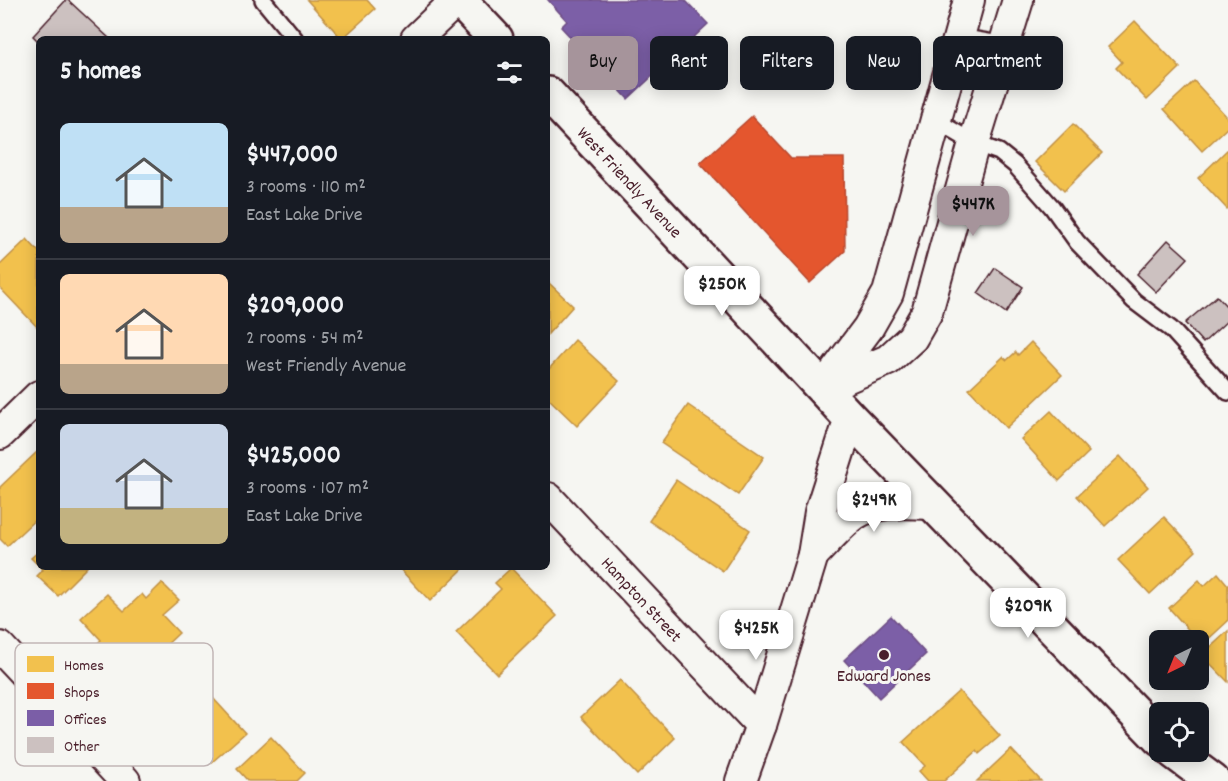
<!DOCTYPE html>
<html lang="en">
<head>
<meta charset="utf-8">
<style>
  body { margin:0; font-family:Dekko,sans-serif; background:#242831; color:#f1f3f6; height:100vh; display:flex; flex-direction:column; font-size:22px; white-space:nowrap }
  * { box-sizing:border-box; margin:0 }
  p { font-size:20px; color:#9ea1a6 }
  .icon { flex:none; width:33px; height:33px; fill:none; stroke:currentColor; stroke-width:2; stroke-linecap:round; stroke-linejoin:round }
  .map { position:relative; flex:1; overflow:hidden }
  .details { position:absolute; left:36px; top:36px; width:514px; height:534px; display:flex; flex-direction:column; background:#171b24; border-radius:9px; box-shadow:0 3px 15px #0003 }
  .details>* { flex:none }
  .guide { position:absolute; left:568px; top:36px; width:568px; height:54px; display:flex; gap:12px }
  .needle { width:39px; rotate:223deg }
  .fabs { position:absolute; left:1149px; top:630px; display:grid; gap:12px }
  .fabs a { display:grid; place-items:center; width:60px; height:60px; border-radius:9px; background:#171b24; box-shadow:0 3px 15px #0003; font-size:30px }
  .price { position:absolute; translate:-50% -51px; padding:0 14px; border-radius:12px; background:#fff; color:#222; font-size:20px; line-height:39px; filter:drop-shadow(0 2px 3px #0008) }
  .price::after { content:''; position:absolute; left:50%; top:36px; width:18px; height:14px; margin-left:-9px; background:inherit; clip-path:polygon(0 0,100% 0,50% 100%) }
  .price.active { background:#a6949b; color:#111 }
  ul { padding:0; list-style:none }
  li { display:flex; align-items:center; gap:18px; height:150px; padding:0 24px }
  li+li { border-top:2px solid #363941 }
  li span { display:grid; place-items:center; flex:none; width:168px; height:120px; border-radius:9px; color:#555 }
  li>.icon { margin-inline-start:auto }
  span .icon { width:72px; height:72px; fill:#fffc; stroke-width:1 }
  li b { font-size:26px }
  h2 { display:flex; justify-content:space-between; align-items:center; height:72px; padding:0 24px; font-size:26px }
  .tag { padding:0 21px; border-radius:9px; background:#171b24; box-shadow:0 3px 15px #0003; font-size:21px; line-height:54px }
  .tag.active { background:#a6949b; color:#111 }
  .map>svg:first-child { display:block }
  .homes { fill:#f2c14e; stroke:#c09044; stroke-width:1.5 }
  .shops { fill:#e4572e; stroke:#b6462d; stroke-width:1.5 }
  .offices { fill:#7b5ea7; stroke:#6c4b82; stroke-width:1.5 }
  .building { fill:#ccc1c0; stroke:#4a1f2b; stroke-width:1.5 }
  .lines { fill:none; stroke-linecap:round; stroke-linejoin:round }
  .lane-casing { stroke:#4a1f2b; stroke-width:20 }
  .street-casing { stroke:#4a1f2b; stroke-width:34 }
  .secondary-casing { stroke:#4a1f2b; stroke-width:38 }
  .lane { stroke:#f6f6f2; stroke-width:15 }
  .street { stroke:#f6f6f2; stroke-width:30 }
  .secondary { stroke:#f6f6f2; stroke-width:33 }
  .poi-dot { fill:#4a1f2b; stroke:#f6f6f2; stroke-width:2 }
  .labels { text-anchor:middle; stroke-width:6; stroke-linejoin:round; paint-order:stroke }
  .street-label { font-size:18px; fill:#4a1f2b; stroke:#f6f6f2 }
  .poi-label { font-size:18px; fill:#4a1f2b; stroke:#f6f6f2 }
  .key { fill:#f6f6f2; stroke:#c2b6b6; stroke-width:1.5 }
  .key-label { font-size:16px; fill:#4a1f2b }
</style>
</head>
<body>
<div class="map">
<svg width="1228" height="781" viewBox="0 0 1228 781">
  <rect width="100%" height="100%" fill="#f6f6f2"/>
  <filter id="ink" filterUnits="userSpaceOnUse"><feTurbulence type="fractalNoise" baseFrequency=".0167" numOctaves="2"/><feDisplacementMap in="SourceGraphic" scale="12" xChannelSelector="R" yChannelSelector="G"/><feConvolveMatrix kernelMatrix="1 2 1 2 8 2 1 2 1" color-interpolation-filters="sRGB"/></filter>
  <g filter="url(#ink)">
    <g class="homes">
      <polygon points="307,0 367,0 375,9 342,39"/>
      <polygon points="1135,21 1180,68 1147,100 1116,68 1122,62 1108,47"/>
      <polygon points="1194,81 1228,118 1228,127 1202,151 1164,109"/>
      <polygon points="1073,124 1102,153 1064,191 1035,162"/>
      <polygon points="1228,149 1228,208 1227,209 1198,178"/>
      <polygon points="27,239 39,252 38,328 0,288 0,265"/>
      <polygon points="548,282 573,306 548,334"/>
      <polygon points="575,340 619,381 577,426 548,398 548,370"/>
      <polygon points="1031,342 1062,375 1006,428 969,389 1003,357 1007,360 1016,352 1018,355"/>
      <polygon points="688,405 764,457 738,495 661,443"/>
      <polygon points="1051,411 1089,452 1059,481 1021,439"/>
      <polygon points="38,451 39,516 7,546 0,539 0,487"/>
      <polygon points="1120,456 1148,487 1105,526 1077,496"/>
      <polygon points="676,480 750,530 723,571 649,521"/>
      <polygon points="1164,517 1196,551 1150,594 1118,560"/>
      <polygon points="39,551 39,566 31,558"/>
      <polygon points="40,567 87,567 58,596 37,576 43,570"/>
      <polygon points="398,567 465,567 430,601"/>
      <polygon points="511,568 557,616 497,674 456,632 501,589 495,583"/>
      <polygon points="1218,573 1228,585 1228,621 1202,645 1169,608 1199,580 1204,586"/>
      <polygon points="162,583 179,600 162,615 179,633 161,650 163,653 134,680 121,666 112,675 89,651 101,640 81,618 107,594 124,611 142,594 146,599"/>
      <polygon points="1228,631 1228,682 1202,655"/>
      <polygon points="620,680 675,738 637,775 581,717"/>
      <polygon points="959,691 1000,736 979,754 977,751 944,781 928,781 919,771 925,766 903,742"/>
      <polygon points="212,697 245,733 211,763 178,728"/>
      <polygon points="271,737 305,773 297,781 248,781 237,769"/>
      <polygon points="1011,749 1041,781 977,781"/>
    </g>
    <polygon class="shops" points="752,116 791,158 844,158 845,251 810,283 700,163"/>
    <g class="offices">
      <polygon points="548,0 685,0 708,24 628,99 561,27 567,21"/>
      <polygon points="891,616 926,654 879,698 844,660"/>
    </g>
    <g class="building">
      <polygon points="66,0 68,0 110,39 39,39 39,42 33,36"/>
      <polygon points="1168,240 1188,258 1156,292 1137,274"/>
      <polygon points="995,268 1023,287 1006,313 978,293"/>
      <polygon points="1217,296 1228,308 1228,320 1203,343 1185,323"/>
    </g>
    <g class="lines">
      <defs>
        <g id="lane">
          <polyline points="263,0 295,39"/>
          <polyline points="959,37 1005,45"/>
          <polyline points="935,120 974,143 999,152 1015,165 1052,207 1077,242 1134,301 1171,329 1228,392"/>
        </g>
        <g id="street">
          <polyline points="416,39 457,0"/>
          <polyline points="823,388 888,360 912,338 927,312 974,143 1018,0"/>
          <polyline points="823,388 868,328 888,293 969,0"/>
          <polyline points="0,434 39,396"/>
          <polyline points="548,498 761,725"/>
          <path d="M813 555C826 542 839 526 854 515 875 500 908 503 933 504"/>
          <polyline points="0,647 125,781"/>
          <polyline points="741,781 761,725 813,555 820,512 850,418"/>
        </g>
        <g id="secondary">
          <polyline points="459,0 496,39"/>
          <polyline points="548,94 850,418 1160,739"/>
          <polyline points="1174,752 1213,781"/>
        </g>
      </defs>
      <use href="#lane" class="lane-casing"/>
      <use href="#street" class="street-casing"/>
      <use href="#secondary" class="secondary-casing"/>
      <use href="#lane" class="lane"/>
      <use href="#street" class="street"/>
      <use href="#secondary" class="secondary"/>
    </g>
  </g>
  <circle class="poi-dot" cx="884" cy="655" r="6"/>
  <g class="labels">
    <g class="street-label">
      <text transform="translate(630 182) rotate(47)" y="6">West Friendly Avenue</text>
      <text transform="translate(642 599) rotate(47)" y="6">Hampton Street</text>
    </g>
    <g class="poi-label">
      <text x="884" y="681">Edward Jones</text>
    </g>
  </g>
  <rect x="15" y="643" width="198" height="123" rx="9" class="key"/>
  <rect x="27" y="656" width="27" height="16" fill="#f2c14e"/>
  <rect x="27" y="683" width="27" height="16" fill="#e4572e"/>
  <rect x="27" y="710" width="27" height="16" fill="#7b5ea7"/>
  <rect x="27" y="737" width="27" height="16" fill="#ccc1c0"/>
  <g class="key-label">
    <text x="64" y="670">Homes</text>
    <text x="64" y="697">Shops</text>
    <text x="64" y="724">Offices</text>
    <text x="64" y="751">Other</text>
  </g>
</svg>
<div class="fabs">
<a><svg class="needle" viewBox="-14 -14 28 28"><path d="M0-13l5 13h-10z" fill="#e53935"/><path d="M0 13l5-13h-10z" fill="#9ea1a6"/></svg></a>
<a><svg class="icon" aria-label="locate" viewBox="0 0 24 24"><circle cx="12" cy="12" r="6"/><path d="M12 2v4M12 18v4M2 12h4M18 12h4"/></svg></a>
</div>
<b class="price active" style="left:973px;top:237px">$447K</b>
<b class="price" style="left:722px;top:317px">$250K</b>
<b class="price" style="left:874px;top:533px">$249K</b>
<b class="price" style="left:1028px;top:639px">$209K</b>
<b class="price" style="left:756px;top:661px">$425K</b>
<div class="guide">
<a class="tag active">Buy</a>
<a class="tag">Rent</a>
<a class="tag">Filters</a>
<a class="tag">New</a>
<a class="tag">Apartment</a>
</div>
<section class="details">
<h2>5 homes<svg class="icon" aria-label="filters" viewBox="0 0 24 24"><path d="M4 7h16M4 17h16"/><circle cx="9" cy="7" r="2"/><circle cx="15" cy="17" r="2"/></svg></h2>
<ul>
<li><span style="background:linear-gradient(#bfe0f5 70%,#b9a48a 0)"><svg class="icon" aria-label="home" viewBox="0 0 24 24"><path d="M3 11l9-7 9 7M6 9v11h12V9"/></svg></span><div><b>$447,000</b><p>3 rooms · 110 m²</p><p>East Lake Drive</p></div></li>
<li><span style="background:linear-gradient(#ffd9b3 75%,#b9a48a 0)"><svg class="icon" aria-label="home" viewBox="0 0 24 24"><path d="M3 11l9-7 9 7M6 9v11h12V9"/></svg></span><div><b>$209,000</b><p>2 rooms · 54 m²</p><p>West Friendly Avenue</p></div></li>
<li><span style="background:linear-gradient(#c9d6e8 70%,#c2b280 0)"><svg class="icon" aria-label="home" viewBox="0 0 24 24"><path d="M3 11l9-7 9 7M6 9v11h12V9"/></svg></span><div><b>$425,000</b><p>3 rooms · 107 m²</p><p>East Lake Drive</p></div></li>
</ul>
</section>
</div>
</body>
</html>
